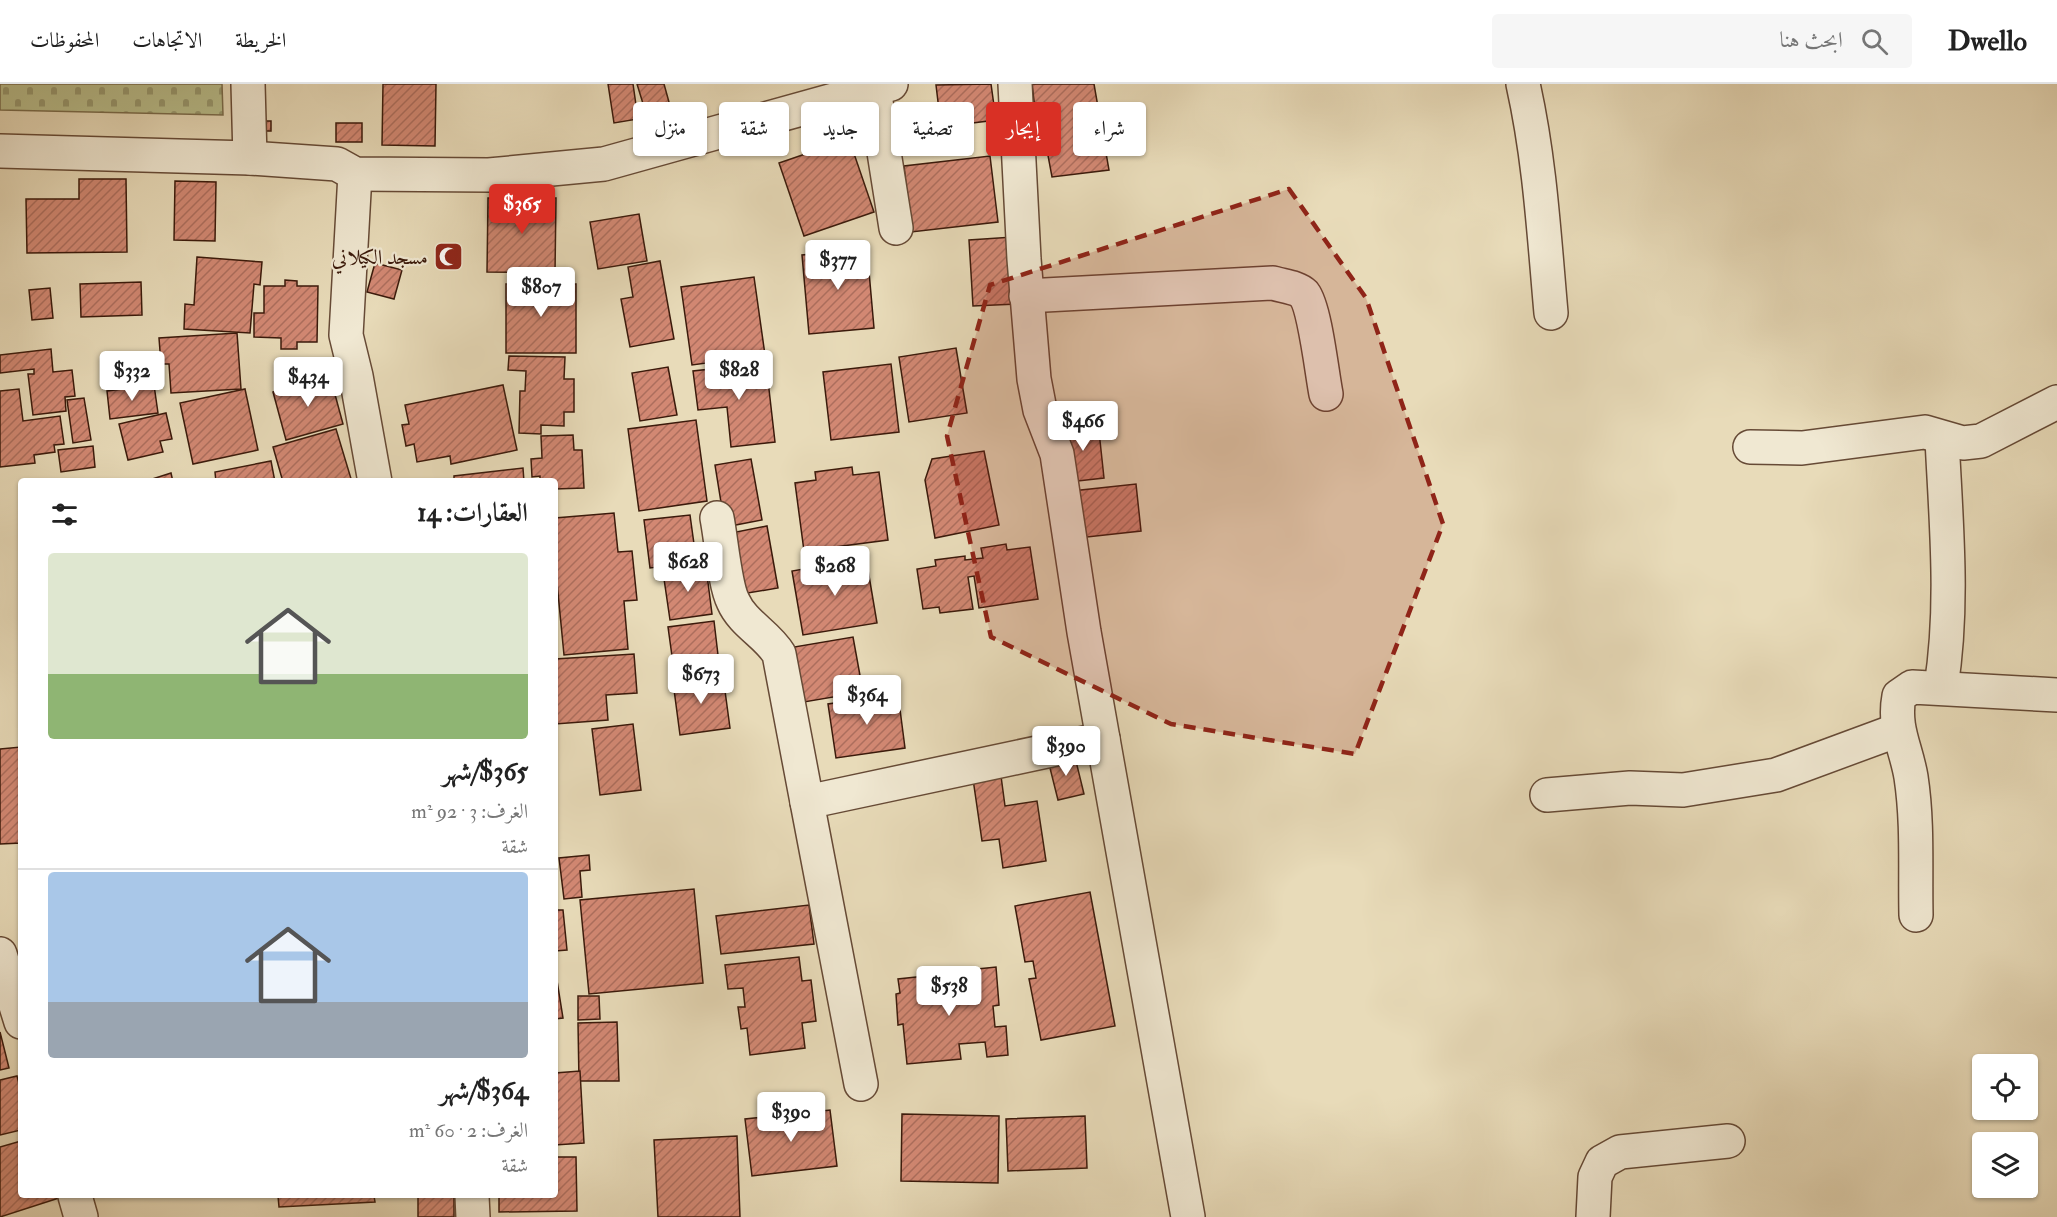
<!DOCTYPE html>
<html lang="ar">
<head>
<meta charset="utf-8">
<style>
  body { margin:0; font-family:"IM FELL Double Pica",Amiri,serif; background:#f6f6f6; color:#222; direction:rtl; height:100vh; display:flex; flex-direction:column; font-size:22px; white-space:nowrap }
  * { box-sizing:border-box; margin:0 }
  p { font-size:20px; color:#767676 }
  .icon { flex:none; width:33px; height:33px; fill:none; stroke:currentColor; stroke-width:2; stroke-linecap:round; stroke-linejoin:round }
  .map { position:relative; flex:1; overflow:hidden; direction:ltr }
  .drawer { position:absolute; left:18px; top:394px; width:540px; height:720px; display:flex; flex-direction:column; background:#fff; border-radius:6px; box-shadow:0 2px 4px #0004; direction:rtl }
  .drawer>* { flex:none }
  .banner { position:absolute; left:576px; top:18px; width:570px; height:54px; direction:rtl; display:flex; gap:12px }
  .tools { position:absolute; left:1972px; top:970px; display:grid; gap:12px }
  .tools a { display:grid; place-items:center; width:66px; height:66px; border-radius:6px; background:#fff; box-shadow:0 2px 4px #0004; font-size:30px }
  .price { position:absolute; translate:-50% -51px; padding:0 14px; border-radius:6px; background:#fff; color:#222; font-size:20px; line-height:39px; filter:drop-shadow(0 2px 3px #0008) }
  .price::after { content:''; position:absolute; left:50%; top:36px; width:18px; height:14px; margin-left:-9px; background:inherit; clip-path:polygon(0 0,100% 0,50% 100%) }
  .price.current { background:#d93025; color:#fff }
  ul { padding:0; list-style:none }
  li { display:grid; align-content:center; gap:12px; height:318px; padding:0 30px }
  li+li { border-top:2px solid #e0e0e0 }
  li span { display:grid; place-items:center; height:186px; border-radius:6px; color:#555 }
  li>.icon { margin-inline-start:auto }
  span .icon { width:108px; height:108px; fill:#fffc; stroke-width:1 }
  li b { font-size:26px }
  h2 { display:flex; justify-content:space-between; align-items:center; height:72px; padding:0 30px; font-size:26px }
  .pill { padding:0 21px; border-radius:6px; background:#fff; box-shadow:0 2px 4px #0004; font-size:21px; line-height:54px }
  .pill.current { background:#d93025; color:#fff }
  header { display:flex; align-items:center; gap:36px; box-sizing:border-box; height:84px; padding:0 30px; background:#fff; border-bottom:2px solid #e0e0e0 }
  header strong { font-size:28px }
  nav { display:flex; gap:33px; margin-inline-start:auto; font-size:21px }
  .search { width:420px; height:54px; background:#f6f6f6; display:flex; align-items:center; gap:15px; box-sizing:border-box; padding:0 21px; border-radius:6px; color:#767676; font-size:22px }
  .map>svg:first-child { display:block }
  .cemetery { fill:url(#cemetery-stones); stroke:#7a6c4c; stroke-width:1.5 }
  .building { fill:url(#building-hatch); stroke:#3b1a0b; stroke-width:1.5 }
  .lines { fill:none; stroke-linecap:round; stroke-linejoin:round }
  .minor-casing { stroke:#664a36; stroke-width:36 }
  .minor { stroke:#f0e8d2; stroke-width:33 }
  .marked { fill:#8f2418; fill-opacity:0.2; stroke:#8f2418; stroke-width:4.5; stroke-dasharray:12 8; stroke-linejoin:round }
  .labels { text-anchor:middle; stroke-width:4.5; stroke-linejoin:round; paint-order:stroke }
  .poi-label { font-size:21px; fill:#3b1a0b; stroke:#f0e8d2; text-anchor:end }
</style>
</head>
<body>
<header>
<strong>Dwello</strong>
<div class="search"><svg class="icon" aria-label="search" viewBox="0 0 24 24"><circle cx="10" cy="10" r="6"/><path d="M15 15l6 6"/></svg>ابحث هنا</div>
<nav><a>الخريطة</a><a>الاتجاهات</a><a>المحفوظات</a></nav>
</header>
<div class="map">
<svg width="2057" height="1133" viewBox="0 0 2057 1133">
  <defs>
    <pattern id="cemetery-stones" width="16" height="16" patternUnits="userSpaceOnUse" patternTransform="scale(1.5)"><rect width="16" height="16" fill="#b9bf8d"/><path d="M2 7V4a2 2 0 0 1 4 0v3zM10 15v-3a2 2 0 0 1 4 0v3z" fill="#989a71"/></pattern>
    <pattern id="building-hatch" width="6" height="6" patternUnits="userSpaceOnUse" patternTransform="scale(1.5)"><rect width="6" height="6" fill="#d28873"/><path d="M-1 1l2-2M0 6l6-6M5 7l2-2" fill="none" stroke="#ac6e5d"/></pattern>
  </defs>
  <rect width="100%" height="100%" fill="#e8dbb9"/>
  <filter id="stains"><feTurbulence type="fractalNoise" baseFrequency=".00333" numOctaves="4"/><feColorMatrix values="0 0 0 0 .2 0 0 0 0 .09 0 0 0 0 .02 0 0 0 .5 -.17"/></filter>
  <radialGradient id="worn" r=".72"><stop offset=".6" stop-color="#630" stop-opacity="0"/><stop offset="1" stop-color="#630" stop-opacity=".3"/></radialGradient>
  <polygon class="cemetery" points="0,0 222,0 223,31 0,26"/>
  <g class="building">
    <polygon points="383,0 436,0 435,62 382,61"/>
    <polygon points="608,0 633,0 638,35 614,39"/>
    <polygon points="637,0 664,0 672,29 648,36"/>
    <polygon points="991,0 996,36 941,43 936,1"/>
    <polygon points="1032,0 1094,0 1109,86 1052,93 1044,50 1038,51"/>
    <rect x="256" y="37" width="15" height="10"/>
    <rect x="336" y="39" width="26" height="19"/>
    <polygon points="849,55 874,128 804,152 779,79"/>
    <polygon points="990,72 998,138 911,148 904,82"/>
    <polygon points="79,95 126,95 127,168 27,169 26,115 79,115"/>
    <polygon points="175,97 216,98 215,157 174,156"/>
    <polygon points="488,114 556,114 555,189 487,188"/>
    <polygon points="639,130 647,177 598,185 590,138"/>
    <polygon points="1013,153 1017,220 973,222 969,156"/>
    <polygon points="867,165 874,244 809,250 802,171"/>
    <polygon points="197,173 262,178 260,201 254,200 250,249 184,245 185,220 194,221"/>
    <polygon points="660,177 674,255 630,263 621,215 633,213 628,183"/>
    <polygon points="375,179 402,186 394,215 367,208"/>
    <polygon points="754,193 765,271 692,281 681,203"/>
    <polygon points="285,196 297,197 297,202 318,202 317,258 297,258 297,265 281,265 281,254 254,253 254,229 264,229 264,202 285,202"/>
    <polygon points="141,198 142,231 81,233 80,200"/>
    <rect x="506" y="200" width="70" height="69"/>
    <polygon points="50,204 53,234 32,236 29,206"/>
    <polygon points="237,249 241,305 171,309 169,280 161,280 159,254"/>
    <polygon points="956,264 967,329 909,338 899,273"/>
    <polygon points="51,265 53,288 72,286 75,312 65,313 66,327 33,331 28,290 34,290 34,285 0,289 0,271"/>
    <polygon points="509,272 565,273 564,295 574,295 574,328 564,328 564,342 541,341 541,350 519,349 520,307 525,307 526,287 508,286"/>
    <polygon points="766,279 775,358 731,363 727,323 698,326 693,287"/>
    <polygon points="891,280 899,348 831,356 823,288"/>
    <polygon points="668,283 677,331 640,337 632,289"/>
    <polygon points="330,292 343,340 286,356 273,308"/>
    <polygon points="154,301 158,329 110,335 107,307"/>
    <polygon points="503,301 517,366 451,380 450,372 417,378 414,360 406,362 402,341 409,340 405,321"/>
    <polygon points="19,305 23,337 60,332 64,360 54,361 55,368 34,371 35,379 0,383 0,307"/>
    <polygon points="245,305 258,366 193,380 180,319"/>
    <polygon points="84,314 91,356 73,359 67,316"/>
    <polygon points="166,329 172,355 160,357 163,368 128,376 119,340"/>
    <polygon points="696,336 707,417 639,427 628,345"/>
    <polygon points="1098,338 1104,394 1069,398 1062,342"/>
    <polygon points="336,345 352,398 283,398 273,363"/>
    <polygon points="573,351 574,366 582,366 584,404 555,405 555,398 540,398 540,392 532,393 531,375 542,374 541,352"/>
    <polygon points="93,362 95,383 61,388 58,366"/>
    <polygon points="984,367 999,441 935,454 925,396 932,375"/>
    <polygon points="751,375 762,436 725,443 715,381"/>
    <polygon points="271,377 275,398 216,398 215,388"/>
    <polygon points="852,383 853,391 879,388 888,456 804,467 795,399 816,396 815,388"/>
    <polygon points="523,384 524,398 454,398 454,392"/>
    <polygon points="171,389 173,398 143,398"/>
    <polygon points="1136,400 1141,447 1078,454 1072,407"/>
    <polygon points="614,429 618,468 632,467 637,516 624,517 628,565 564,571 555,478 555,434"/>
    <polygon points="690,431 694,460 701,459 703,477 650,484 644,436"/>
    <polygon points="767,442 778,504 742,510 731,449"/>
    <polygon points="1006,460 1007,466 1030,463 1038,515 979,524 974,492 968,493 973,525 940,529 939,523 923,525 917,485 936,482 935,476 965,472 965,476 983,474 981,464"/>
    <polygon points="866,474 877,539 803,551 792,487"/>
    <polygon points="706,483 712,530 670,536 663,488"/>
    <polygon points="714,537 720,588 675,594 668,543"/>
    <polygon points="853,553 863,608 804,618 794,563"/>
    <polygon points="634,570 637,609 606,611 608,636 555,640 555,575"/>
    <polygon points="723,592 730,644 680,651 673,598"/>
    <polygon points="898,610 905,664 836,674 828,620"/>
    <polygon points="633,640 641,706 600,711 592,645"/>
    <polygon points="21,663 21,759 0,760 0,665"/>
    <polygon points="1074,669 1084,710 1058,716 1048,676"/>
    <polygon points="1001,692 1005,722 1037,717 1046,777 1003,784 999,755 982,757 973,695"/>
    <polygon points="589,771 590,786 580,787 582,813 564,815 559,774"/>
    <polygon points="694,805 703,899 589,910 580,816"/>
    <polygon points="1090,808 1115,942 1041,956 1029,895 1036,894 1033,877 1025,878 1015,822"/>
    <polygon points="809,821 814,860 721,870 716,832"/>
    <polygon points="555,826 563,826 567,866 555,867"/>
    <polygon points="799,873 802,897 811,896 816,937 802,939 805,964 750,971 747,944 741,945 738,923 745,923 743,904 728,905 725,881"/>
    <polygon points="996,883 999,921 993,922 995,943 1006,942 1008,971 987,973 985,958 959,960 961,975 907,980 903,940 898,941 896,910 900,909 898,895 944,890 946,905 970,903 968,886"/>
    <polygon points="555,884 563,934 555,935"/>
    <polygon points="578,912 599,912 600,935 578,936"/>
    <polygon points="617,938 619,997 579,997 578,939"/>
    <polygon points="0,948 9,984 0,986"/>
    <polygon points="580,987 584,1059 555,1061 555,989"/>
    <polygon points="17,992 21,1008 21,1046 0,1051 0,996"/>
    <polygon points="830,1026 837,1082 752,1092 745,1035"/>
    <polygon points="902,1030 999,1032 998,1099 901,1097"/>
    <polygon points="1085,1032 1087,1084 1008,1087 1006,1035"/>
    <polygon points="737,1052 740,1133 658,1133 654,1056"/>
    <polygon points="21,1057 21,1112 62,1113 0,1133 0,1063"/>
    <polygon points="555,1073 576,1073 577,1127 499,1128 499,1112 555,1112"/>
    <polygon points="278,1112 374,1112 375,1118 279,1123"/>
    <rect x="418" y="1112" width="36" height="21"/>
  </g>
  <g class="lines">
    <defs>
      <g id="minor">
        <polyline points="248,0 250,74"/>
        <polyline points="1015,0 1024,175 1034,295 1040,326 1057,370 1084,548 1188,1133"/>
        <path d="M1523 0C1540 76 1544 151 1551 229"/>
        <polyline points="874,5 896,144"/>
        <polyline points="0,67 250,74 337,80 355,90 489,91 604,80 891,0"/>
        <polyline points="355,90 346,251 356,292 375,398"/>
        <path d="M1026 212 1273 199C1282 202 1297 203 1304 210 1315 224 1322 290 1326 310"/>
        <polyline points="1750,363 1802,364 1925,348 1963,359 1981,357 2057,318"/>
        <path d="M717 434C721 454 725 502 733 517 743 540 767 550 779 570L807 718"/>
        <path d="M1941 603C1954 521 1946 438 1942 355"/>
        <polyline points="1547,711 1630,704 1683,706 1776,691 1898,646"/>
        <path d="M1916 831C1915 785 1918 739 1911 693 1906 663 1893 644 1899 612L1912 603 2057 611"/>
        <polyline points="0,870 21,938"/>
        <polyline points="861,1000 807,718 1103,655"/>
        <polyline points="75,1112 81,1133"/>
        <polyline points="472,1112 473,1133"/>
        <polyline points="1593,1133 1595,1093 1602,1078 1620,1068 1728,1057"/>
      </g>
    </defs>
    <use href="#minor" class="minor-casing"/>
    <use href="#minor" class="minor"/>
  </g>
  <path class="marked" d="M1289 105 1366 214 1443 440 1355 670 1171 640 991 553 947 352 990 201Z"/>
  <defs>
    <symbol id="mosque-square" viewBox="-11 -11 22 22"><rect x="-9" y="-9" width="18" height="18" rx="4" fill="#8f2418" stroke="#f0e8d2"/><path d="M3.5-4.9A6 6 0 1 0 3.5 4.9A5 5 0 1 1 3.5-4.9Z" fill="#fff"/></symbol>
  </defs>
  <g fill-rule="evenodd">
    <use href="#mosque-square" x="432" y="156" width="33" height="33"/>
  </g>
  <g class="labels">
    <g class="poi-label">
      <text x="428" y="180">مسجد الكيلاني</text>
    </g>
  </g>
  <rect width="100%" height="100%" filter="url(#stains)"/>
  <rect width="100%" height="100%" fill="url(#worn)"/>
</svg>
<div class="tools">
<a><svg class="icon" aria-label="locate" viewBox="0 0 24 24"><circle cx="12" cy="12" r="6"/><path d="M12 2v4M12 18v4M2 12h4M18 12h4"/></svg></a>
<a><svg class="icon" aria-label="layers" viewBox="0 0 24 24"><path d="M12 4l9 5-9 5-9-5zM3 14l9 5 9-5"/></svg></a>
</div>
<b class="price current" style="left:522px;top:151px">$365</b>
<b class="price" style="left:838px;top:207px">$377</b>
<b class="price" style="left:541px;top:234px">$807</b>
<b class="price" style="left:739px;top:317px">$828</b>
<b class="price" style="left:132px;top:318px">$332</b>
<b class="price" style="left:308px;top:324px">$434</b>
<b class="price" style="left:1083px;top:368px">$466</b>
<b class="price" style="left:688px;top:509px">$628</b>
<b class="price" style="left:835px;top:513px">$268</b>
<b class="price" style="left:701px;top:621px">$673</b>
<b class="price" style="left:867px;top:642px">$364</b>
<b class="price" style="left:1066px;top:693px">$390</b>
<b class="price" style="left:949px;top:933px">$538</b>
<b class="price" style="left:791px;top:1059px">$390</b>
<div class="banner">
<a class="pill">شراء</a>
<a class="pill current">إيجار</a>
<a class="pill">تصفية</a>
<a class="pill">جديد</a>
<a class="pill">شقة</a>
<a class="pill">منزل</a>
</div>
<section class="drawer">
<h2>العقارات: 14<svg class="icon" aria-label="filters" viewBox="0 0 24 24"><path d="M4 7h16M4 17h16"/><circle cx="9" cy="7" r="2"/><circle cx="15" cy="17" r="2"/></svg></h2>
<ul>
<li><span style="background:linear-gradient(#dfe7d0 65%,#8fb573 0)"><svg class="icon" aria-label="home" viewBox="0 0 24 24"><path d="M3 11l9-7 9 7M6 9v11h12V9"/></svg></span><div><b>$365/شهر</b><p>الغرف: 3 · 92 m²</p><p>شقة</p></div></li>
<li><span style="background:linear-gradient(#a9c7e8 70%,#9aa5b1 0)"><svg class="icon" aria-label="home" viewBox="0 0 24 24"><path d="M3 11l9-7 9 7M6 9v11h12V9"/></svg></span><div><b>$364/شهر</b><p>الغرف: 2 · 60 m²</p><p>شقة</p></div></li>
</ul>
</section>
</div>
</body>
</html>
